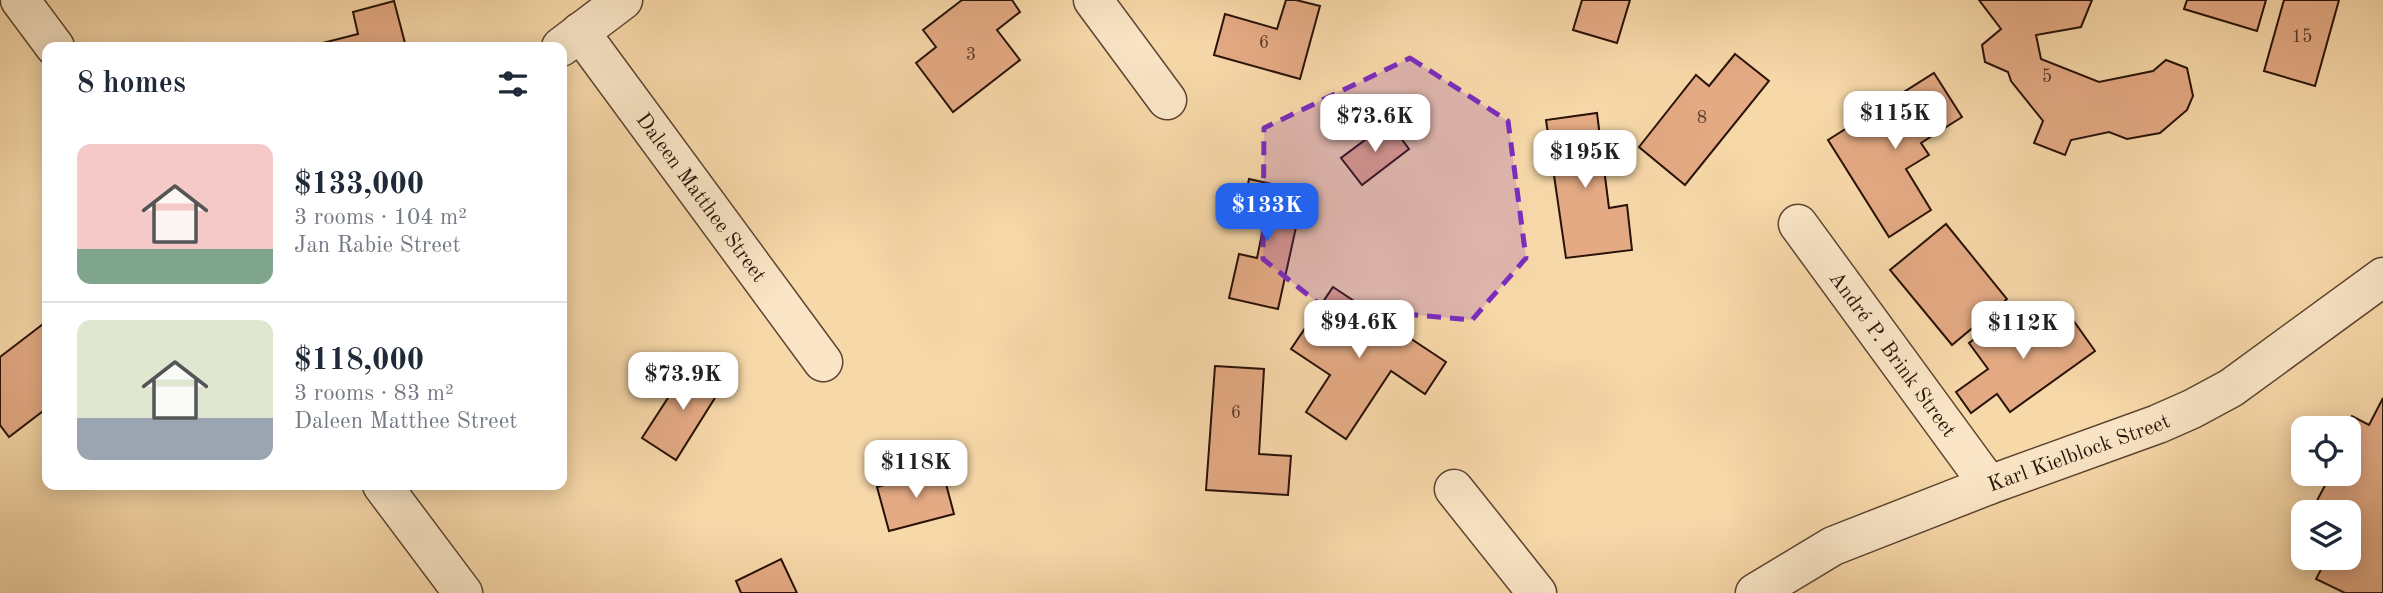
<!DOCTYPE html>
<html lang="en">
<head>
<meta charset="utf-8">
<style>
  body { margin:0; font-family:"Old Standard TT",serif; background:#f2f2f3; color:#1f2937; height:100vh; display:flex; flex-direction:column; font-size:26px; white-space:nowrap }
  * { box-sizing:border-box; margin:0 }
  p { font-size:23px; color:#747a83 }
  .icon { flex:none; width:38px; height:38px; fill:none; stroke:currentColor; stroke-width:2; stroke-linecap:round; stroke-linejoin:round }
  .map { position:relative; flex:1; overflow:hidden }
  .side { position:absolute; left:42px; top:42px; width:525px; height:448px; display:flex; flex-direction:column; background:#fff; border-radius:14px; box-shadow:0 4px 18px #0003 }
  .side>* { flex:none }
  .tools { position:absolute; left:2291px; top:416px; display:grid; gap:14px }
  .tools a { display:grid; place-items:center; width:70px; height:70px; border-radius:14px; background:#fff; box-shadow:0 4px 18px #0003; font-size:35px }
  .price { position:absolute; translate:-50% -60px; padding:0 16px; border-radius:14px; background:#fff; color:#222; font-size:23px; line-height:46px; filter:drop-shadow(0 2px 4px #0008) }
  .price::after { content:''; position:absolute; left:50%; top:42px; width:21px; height:16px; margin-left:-10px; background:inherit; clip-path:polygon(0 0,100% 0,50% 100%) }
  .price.selected { background:#2563eb; color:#fff }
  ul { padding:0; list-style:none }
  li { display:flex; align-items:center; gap:21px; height:175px; padding:0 35px }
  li+li { border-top:2px solid #e0e1e3 }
  li span { display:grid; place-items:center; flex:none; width:196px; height:140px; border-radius:14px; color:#555 }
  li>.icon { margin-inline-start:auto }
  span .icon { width:84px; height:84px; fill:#fffc; stroke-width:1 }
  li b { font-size:30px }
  h2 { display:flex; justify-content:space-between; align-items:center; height:84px; padding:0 35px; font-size:30px }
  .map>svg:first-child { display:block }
  .building { fill:#e4aa84; stroke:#291208; stroke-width:2 }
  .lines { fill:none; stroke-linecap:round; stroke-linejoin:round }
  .street-casing { stroke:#5c4430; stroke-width:41 }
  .street { stroke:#fae6c7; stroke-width:38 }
  .marked { fill:#7b2cbf; fill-opacity:0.2; stroke:#7b2cbf; stroke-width:5; stroke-dasharray:14 9; stroke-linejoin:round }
  .labels { text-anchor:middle; stroke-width:5; stroke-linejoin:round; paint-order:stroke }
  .number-label { font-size:18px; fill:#583827 }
  .street-label { font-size:21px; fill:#291208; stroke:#fae6c7 }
</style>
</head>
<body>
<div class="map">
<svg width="2383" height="593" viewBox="0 0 2383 593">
  <rect width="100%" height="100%" fill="#f7d8a9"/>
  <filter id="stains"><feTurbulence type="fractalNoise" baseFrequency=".00286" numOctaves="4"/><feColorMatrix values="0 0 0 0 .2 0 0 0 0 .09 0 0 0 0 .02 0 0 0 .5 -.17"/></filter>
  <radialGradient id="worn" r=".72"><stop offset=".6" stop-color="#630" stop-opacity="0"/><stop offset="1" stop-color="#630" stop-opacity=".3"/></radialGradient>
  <g class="building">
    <polygon points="962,0 1012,0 1020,12 997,30 1020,60 953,112 916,63 936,47 923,30"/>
    <polygon points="1286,0 1296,0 1320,6 1300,79 1214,55 1225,14 1277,29"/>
    <polygon points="1582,0 1630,0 1617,43 1573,30"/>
    <polygon points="1979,0 2092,0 2081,27 2036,35 2041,59 2099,82 2153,71 2166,60 2187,68 2193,96 2187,110 2160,133 2127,139 2109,132 2071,140 2065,155 2034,143 2043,121 2011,81 2008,72 1985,62 1982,45 2001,29"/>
    <polygon points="2187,0 2266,0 2257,31 2184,9"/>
    <polygon points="2284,0 2339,0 2315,86 2264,71"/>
    <polygon points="394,1 406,47 307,47 358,34 353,12"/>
    <polygon points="1735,54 1769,81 1685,185 1639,147 1696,75 1709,86"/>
    <polygon points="1934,73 1962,117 1921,143 1929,155 1906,169 1931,210 1889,237 1828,140"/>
    <polygon points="1597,113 1609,208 1627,205 1632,250 1566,258 1546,120"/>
    <polygon points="1389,122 1409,149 1362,185 1341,158"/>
    <polygon points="1249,179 1304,191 1278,309 1229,298 1239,254 1257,258 1264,224 1241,219"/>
    <polygon points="1946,224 2007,299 1952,345 1890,270"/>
    <polygon points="1333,287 1446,362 1425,394 1391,371 1346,439 1306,412 1330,375 1291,349"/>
    <polygon points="2012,312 2031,339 2068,313 2095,351 2010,412 1997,394 1971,413 1956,392 1988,369 1969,343"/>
    <polygon points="47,321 47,408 9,437 0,425 0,357"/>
    <polygon points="690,364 723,385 676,460 642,438"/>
    <polygon points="1215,366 1264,369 1259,454 1291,456 1288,495 1206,490"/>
    <polygon points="2383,398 2383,593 2345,593 2316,579 2327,558 2348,558 2348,513 2317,513 2312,510 2330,476 2327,474 2348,474 2348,429 2345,429 2352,416 2369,425"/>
    <polygon points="942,469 954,514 889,531 877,487"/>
    <polygon points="781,559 797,593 741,593 736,581"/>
  </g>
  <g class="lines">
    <defs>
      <g id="street">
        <polyline points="20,0 55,47"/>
        <polyline points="1093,0 1167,100"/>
        <path id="s1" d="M580 32 823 362"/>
        <polyline points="561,47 623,0"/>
        <path id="s2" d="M1798 224 1989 485"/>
        <polyline points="382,485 463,593"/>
        <polyline points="1454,489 1537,593"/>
        <path id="s3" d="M1755 593 1833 546 1989 485 2158 424 2192 409 2231 388 2383 277"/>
      </g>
    </defs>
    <use href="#street" class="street-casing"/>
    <use href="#street" class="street"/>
  </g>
  <path class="marked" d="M1410 58 1508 121 1526 258 1472 320 1323 307 1263 259 1264 128Z"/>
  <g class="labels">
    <g class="number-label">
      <text x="2302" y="42">15</text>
      <text x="1264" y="48">6</text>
      <text x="971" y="60">3</text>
      <text x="2047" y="82">5</text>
      <text x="1702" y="123">8</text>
      <text x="1236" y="418">6</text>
    </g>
    <g class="street-label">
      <text dy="7" stroke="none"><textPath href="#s1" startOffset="205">Daleen Matthee Street</textPath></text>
      <text dy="7" stroke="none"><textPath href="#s2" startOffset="161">André P. Brink Street</textPath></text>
      <text dy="7" stroke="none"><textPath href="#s3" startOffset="354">Karl Kielblock Street</textPath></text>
    </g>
  </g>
  <rect width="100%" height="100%" filter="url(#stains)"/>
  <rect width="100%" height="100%" fill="url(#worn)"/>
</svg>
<div class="tools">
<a><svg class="icon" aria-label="locate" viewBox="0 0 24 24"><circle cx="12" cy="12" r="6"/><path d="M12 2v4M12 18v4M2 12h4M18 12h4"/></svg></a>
<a><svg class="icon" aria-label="layers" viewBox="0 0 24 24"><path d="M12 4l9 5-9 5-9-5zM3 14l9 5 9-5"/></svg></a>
</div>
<b class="price" style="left:1895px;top:151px">$115K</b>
<b class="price" style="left:1375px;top:154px">$73.6K</b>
<b class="price" style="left:1585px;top:190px">$195K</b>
<b class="price selected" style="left:1267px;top:243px">$133K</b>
<b class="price" style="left:1359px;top:360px">$94.6K</b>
<b class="price" style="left:2023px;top:361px">$112K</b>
<b class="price" style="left:683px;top:412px">$73.9K</b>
<b class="price" style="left:916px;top:500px">$118K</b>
<section class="side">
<h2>8 homes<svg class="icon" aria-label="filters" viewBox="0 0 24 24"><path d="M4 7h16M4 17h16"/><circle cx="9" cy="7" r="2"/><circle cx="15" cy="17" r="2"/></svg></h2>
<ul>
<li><span style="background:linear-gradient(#f6c9c9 75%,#7fa58c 0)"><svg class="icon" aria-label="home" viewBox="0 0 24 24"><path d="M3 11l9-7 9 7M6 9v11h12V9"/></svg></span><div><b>$133,000</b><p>3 rooms · 104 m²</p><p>Jan Rabie Street</p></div></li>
<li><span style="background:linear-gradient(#dfe7d0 70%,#9aa5b1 0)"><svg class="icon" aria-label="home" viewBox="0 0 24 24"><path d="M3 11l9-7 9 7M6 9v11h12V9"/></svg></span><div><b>$118,000</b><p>3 rooms · 83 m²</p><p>Daleen Matthee Street</p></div></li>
</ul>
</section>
</div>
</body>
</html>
